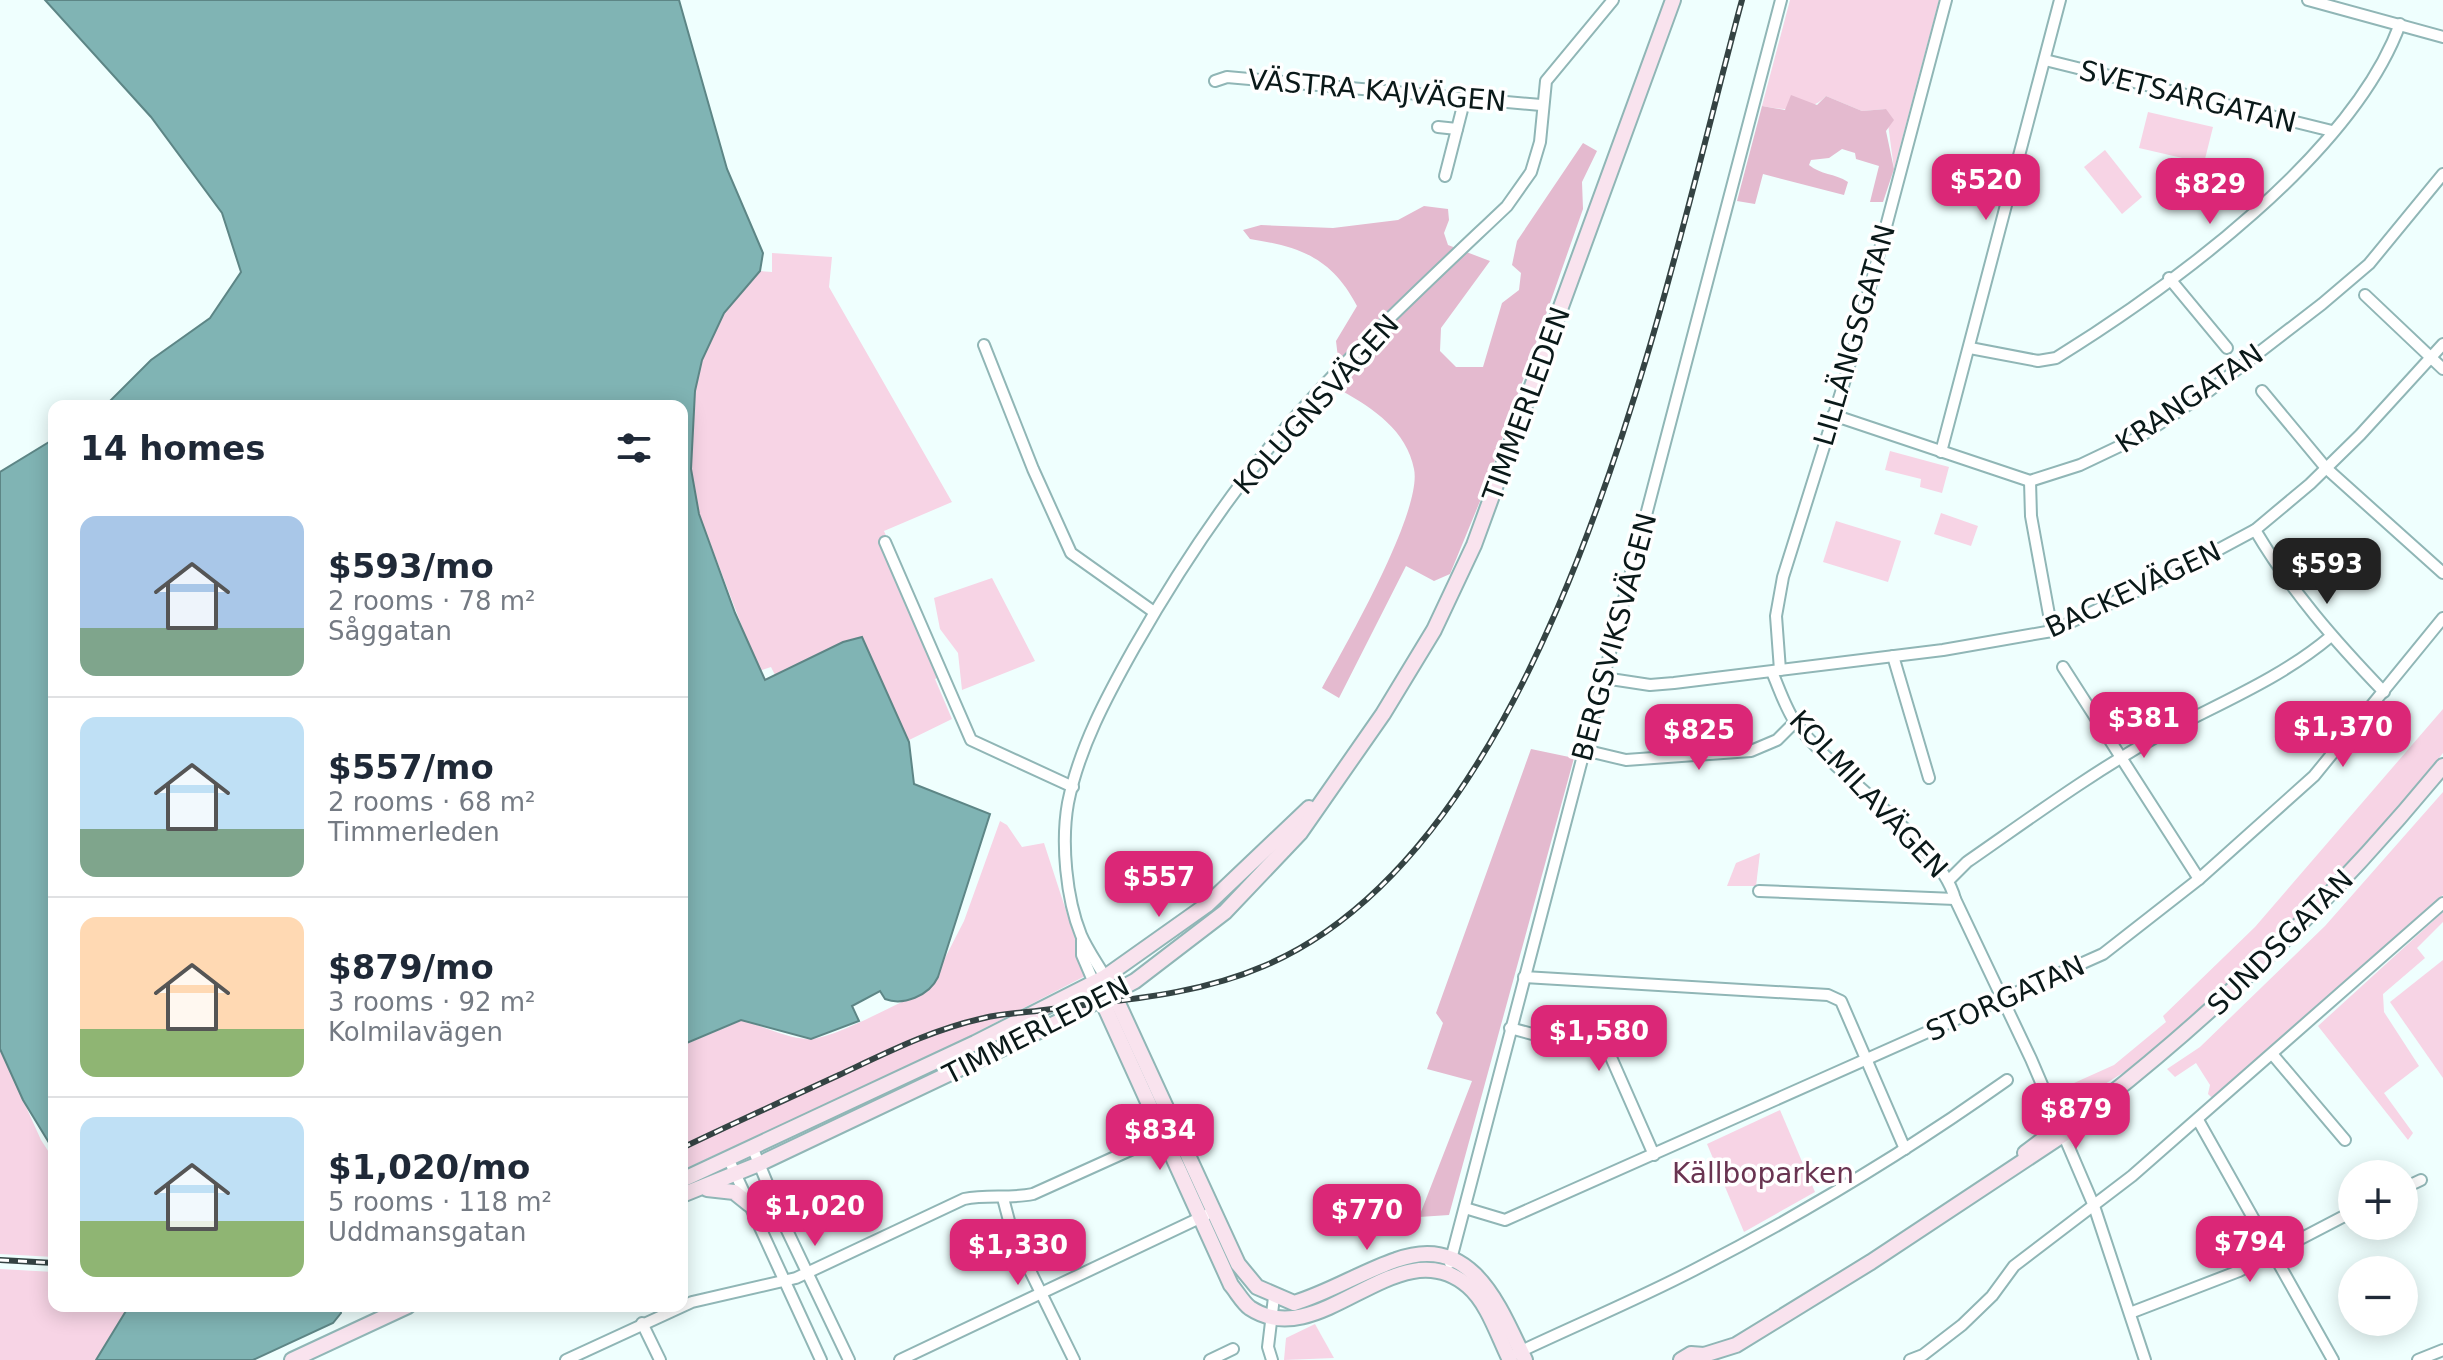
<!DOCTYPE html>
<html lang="en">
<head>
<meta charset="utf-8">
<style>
  body { margin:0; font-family:"DejaVu Sans",sans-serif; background:#f6f6f7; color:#1f2937; height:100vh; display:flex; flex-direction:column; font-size:30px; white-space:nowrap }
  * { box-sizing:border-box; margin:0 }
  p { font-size:26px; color:#747a83 }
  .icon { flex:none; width:44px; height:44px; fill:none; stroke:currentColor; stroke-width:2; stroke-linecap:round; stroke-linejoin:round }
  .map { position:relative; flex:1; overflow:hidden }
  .sheet { position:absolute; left:48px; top:400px; width:640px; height:912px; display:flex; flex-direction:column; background:#fff; border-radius:16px; box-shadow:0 4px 20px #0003 }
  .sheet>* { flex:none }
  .buttons { position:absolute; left:2338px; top:1160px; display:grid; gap:16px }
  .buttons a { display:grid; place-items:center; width:80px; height:80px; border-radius:50%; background:#fff; box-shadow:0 4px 20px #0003; font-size:40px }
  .price { position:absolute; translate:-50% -68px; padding:0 18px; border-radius:16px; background:#db2777; color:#fff; font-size:26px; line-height:52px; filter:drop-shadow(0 2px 4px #0008) }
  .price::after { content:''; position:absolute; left:50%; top:48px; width:24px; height:18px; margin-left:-12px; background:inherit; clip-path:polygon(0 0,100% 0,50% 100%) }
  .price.current { background:#222; color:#fff }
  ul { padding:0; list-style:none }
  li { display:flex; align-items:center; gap:24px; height:200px; padding:0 32px }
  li+li { border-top:2px solid #e0e1e3 }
  li span { display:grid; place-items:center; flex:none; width:224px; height:160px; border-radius:16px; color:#555 }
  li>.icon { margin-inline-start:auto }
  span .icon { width:96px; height:96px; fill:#fffc; stroke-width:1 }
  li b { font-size:34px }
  h2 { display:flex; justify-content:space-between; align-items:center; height:96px; padding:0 32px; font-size:34px }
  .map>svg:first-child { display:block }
  .green { fill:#f7d4e5 }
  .forest { fill:#e4bacf }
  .water { fill:#80b4b4; stroke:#5d8686; stroke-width:2 }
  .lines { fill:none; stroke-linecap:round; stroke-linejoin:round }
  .street-casing { stroke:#90b6b6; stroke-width:14 }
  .secondary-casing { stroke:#90b6b6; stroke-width:18 }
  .street { stroke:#fff; stroke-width:10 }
  .secondary { stroke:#f9e3ee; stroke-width:14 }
  .rail-casing { stroke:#344343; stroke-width:6 }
  .rail { stroke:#fff; stroke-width:3; stroke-dasharray:9; stroke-linecap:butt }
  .labels { text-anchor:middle; stroke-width:7; stroke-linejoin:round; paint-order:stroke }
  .street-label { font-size:28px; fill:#0a1919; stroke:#fff }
  .park-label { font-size:28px; fill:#693451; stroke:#fff }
</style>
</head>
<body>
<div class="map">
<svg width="2443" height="1360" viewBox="0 0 2443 1360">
  <rect width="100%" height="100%" fill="#effffe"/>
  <g class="green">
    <path d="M1790 0H1939L1894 169 1886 109 1862 111 1826 96C1809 114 1783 110 1762 106Z"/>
    <polygon points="2148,112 2213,127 2204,163 2139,148"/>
    <polygon points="2105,150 2142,197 2122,214 2084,167"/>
    <polygon points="772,253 832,257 829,287 952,502 884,531 946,673 935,679 952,719 905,742 777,679 771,667 759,671 699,514 691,469 695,391 702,360 724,313 760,271 772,272"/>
    <polygon points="1890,451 1949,467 1942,493 1920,487 1921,479 1885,470"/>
    <polygon points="1941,513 1978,526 1971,546 1934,534"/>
    <polygon points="1836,521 1901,541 1888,582 1823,562"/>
    <polygon points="992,578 1035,661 962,690 958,653 940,629 934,598"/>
    <polygon points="2443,709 2443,753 2388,822 2310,907 2235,982 2189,1020 2129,1069 2068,1107 2054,1102 2054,1092 2114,1065 2166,1022 2163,1016 2255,927"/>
    <polygon points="2443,792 2443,895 2212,1098 2208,1094 2210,1085 2196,1063 2175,1077 2167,1069 2200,1047 2325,926"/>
    <path d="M1000 821 1007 825 1022 847 1044 843 1087 975 908 1068 682 1170V1046L742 1020C762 1026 786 1038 808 1039 834 1040 898 1001 928 991L964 921Z"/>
    <polygon points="1760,853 1756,886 1727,886 1736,863"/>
    <polygon points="2443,912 2443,922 2417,948 2425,958 2383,994 2384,1012 2419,1066 2384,1093 2413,1133 2408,1140 2318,1026"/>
    <polygon points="2443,960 2443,1078 2390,1002"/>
    <polygon points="0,1049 41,1140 54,1160 54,1257 0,1254"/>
    <polygon points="1780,1110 1815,1192 1744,1232 1707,1144"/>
    <polygon points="0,1269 54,1272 54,1306 129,1306 96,1360 0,1360"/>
    <polygon points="1315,1324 1334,1358 1284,1360 1286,1338"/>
  </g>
  <g class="forest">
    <path d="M1791 95 1817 105 1826 96 1862 111 1886 109 1894 120 1886 131 1894 169 1883 202H1870L1879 166 1856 159 1855 153 1842 149 1829 158 1811 160 1809 165C1821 175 1834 173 1848 182L1844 195 1763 174 1755 204 1737 201 1762 106 1785 110Z"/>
    <path d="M1583 143 1597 151 1582 182 1583 209 1483 494 1450 574 1434 581 1406 566 1339 698 1322 688C1344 648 1423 511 1414 469 1407 431 1373 408 1342 391L1336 341 1357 306C1332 258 1301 247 1250 239L1243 230 1261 225 1333 228 1398 220 1424 206 1448 209 1449 220 1444 233 1448 245 1490 261 1441 328 1440 351 1456 367H1483L1502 303 1519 290 1521 273 1512 265 1517 241Z"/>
    <polygon points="1531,749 1574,758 1449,1215 1419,1217 1472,1081 1427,1069 1443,1023 1436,1013"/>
  </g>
  <g class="water">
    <path d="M45 0H679L727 169 763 253 760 271 724 313 702 360 695 391 691 469 699 514 735 613 765 680 843 642 862 637 909 742 914 784 990 814 938 977C929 996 903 1006 885 999L880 991 852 1006 859 1021 811 1039 741 1020 682 1045V406H105L151 360 210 318 241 272 222 213 151 117Z"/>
    <polygon points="54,439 54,1151 23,1100 0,1049 0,472"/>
    <polygon points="129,1306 340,1306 341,1313 333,1323 253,1360 96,1360"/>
  </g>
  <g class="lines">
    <defs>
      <g id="street">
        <polyline points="2308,0 2443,37"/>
        <polyline points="2045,60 2332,131"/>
        <polyline points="1215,81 1227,77 1541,105"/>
        <polyline points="1438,127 1457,129"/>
        <polyline points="1445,176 1465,98"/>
        <polyline points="2169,278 2227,348"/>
        <polyline points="2365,295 2443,369"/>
        <polyline points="984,345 1033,469 1071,553 1154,612"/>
        <path d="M1970 348 2038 361 2056 358C2172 286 2352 155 2400 24"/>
        <polyline points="2262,391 2326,468 2443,573"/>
        <polyline points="1833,415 2030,481 2080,465 2141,436 2209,391 2322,304 2369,264 2443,174"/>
        <polyline points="1941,452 2060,0"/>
        <polyline points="2030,481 2031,516 2052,631"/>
        <path d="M2255 530C2291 591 2335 641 2384 692"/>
        <polyline points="885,542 971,740 1073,787"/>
        <polyline points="1893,656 1929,778"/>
        <polyline points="2063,667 2199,879"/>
        <polyline points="1780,670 1776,616 1783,577 1848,370 1946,0"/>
        <path d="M1772 672C1779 688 1785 707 1795 722 1834 776 1940 841 1955 899L2031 1059 2094 1206 2145 1360"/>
        <polyline points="1604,678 1650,685 1674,683 1943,650 2052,631 2173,574 2255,530 2310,484 2360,435 2443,344"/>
        <polyline points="1584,750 1626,760 1751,751 1777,740 1795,722"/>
        <path d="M1950 879 1967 862C2029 819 2090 774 2156 737 2215 705 2279 680 2330 637"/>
        <polyline points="1759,891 1955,899"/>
        <polyline points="1082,940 1082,955 1094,983"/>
        <path d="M1105 977C1097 963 1087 949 1081 935 1066 898 1061 842 1068 803 1079 748 1107 696 1134 648 1175 576 1220 507 1273 443 1344 358 1427 282 1507 206L1531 172 1540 142 1546 81 1613 0"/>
        <polyline points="1524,977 1828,995 1841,1001 1905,1149"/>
        <polyline points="1510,1028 1610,1055 1654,1155"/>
        <polyline points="2273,1055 2345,1140"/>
        <polyline points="2198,1120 2333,1360"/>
        <polyline points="753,1149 784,1224 849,1360"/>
        <polyline points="729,1160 821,1360"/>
        <polyline points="2404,1188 2421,1180"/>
        <polyline points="1003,1198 1013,1236 1074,1360"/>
        <polyline points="1465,1208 1505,1220 2103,954 2199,879 2314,776 2443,618"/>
        <polyline points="1450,1263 1781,0"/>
        <polyline points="2130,1313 2239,1271 2352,1212"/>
        <polyline points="642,1323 660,1360"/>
        <path d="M1517 1353C1576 1325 1636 1300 1694 1270 1803 1214 1907 1151 2007 1080"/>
        <path d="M566 1360 692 1302 796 1278 964 1199C987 1194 1009 1199 1033 1194L1177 1129"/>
        <polyline points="900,1360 1206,1215"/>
        <polyline points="1210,1360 1233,1349"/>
        <polyline points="1272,1360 1268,1347 1274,1297"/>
        <polyline points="1910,1360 1923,1355 1962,1325 1992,1296 2014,1266 2132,1176 2443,903"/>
        <polyline points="2418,1360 2443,1350"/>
      </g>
      <g id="secondary">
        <path d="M1111 988 1238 1264 1257 1287 1294 1303C1330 1292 1361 1272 1396 1260 1472 1232 1499 1306 1525 1360"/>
        <path d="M1099 994 1231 1285C1237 1292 1243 1303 1250 1308 1321 1355 1398 1226 1468 1286 1488 1303 1498 1336 1510 1360"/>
        <polyline points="2025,1153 2090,1104 2101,1102"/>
        <polyline points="682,1180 975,1043 1105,977 1208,904 1309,808"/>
        <polyline points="707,1189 734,1192 749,1204"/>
        <polyline points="682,1195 759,1164 1058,1022 1135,981 1225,912 1300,833 1383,714 1434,630 1474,545 1673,0"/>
        <polyline points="292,1360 408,1306"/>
        <path d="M1681 1360 1691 1354 1704 1355 1736 1345 1871 1262 2096 1113 2101 1102C2228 1002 2340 891 2443 766"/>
      </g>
    </defs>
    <use href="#street" class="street-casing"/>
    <use href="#secondary" class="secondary-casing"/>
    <use href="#street" class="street"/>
    <use href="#secondary" class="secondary"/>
    <defs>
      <g id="rail">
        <path d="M682 1148C734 1123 787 1099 839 1075 886 1053 933 1029 984 1018 1004 1013 1024 1013 1044 1010 1119 1000 1195 996 1264 966 1558 842 1666 279 1742 0"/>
        <polyline points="0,1260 54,1263"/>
      </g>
    </defs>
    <use href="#rail" class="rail-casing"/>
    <use href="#rail" class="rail"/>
  </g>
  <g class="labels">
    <g class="street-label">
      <text transform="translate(1377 90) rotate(5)" y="10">VÄSTRA KAJVÄGEN</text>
      <text transform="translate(2188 96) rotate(14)" y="10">SVETSARGATAN</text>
      <text transform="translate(1854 335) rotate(-74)" y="10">LILLÄNGSGATAN</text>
      <text transform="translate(2189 398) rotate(-34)" y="10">KRANGATAN</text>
      <text transform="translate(1316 404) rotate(-48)" y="10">KOLUGNSVÄGEN</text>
      <text transform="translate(1526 404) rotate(-70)" y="10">TIMMERLEDEN</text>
      <text transform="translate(2133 589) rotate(-25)" y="10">BACKEVÄGEN</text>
      <text transform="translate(1614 637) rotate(-75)" y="10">BERGSVIKSVÄGEN</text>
      <text transform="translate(1869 794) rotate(47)" y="10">KOLMILAVÄGEN</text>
      <text transform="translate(2280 942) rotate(-45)" y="10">SUNDSGATAN</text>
      <text transform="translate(2005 998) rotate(-24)" y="10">STORGATAN</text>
      <text transform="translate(1036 1030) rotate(-27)" y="10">TIMMERLEDEN</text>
    </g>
    <g class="park-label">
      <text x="1763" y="1183">Källboparken</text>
    </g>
  </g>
</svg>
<div class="buttons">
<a>+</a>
<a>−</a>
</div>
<b class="price" style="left:1986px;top:222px">$520</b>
<b class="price" style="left:2210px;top:226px">$829</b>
<b class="price current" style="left:2327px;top:606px">$593</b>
<b class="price" style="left:2144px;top:760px">$381</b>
<b class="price" style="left:2343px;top:769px">$1,370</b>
<b class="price" style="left:1699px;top:772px">$825</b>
<b class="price" style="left:1159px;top:919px">$557</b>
<b class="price" style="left:1599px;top:1073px">$1,580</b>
<b class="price" style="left:2076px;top:1151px">$879</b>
<b class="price" style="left:1160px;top:1172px">$834</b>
<b class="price" style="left:815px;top:1248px">$1,020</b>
<b class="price" style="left:1367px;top:1252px">$770</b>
<b class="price" style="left:2250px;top:1284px">$794</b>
<b class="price" style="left:1018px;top:1287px">$1,330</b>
<section class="sheet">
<h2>14 homes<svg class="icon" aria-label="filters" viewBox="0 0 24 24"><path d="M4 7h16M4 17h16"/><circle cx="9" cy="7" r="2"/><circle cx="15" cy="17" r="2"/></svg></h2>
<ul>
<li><span style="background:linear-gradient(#a9c7e8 70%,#7fa58c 0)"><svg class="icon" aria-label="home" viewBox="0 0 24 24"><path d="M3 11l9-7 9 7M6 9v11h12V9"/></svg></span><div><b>$593/mo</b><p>2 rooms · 78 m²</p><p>Såggatan</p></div></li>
<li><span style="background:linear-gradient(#bfe0f5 70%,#7fa58c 0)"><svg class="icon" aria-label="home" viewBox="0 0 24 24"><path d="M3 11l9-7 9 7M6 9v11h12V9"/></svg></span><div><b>$557/mo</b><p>2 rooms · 68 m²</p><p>Timmerleden</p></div></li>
<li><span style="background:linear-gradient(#ffd9b3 70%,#8fb573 0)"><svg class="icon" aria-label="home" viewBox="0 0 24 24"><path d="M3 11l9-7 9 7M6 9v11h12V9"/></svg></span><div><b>$879/mo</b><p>3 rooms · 92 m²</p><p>Kolmilavägen</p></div></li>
<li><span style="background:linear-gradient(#bfe0f5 65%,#8fb573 0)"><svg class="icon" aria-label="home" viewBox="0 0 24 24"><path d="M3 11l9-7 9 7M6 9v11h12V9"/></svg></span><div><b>$1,020/mo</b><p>5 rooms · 118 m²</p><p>Uddmansgatan</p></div></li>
</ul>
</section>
</div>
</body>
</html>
